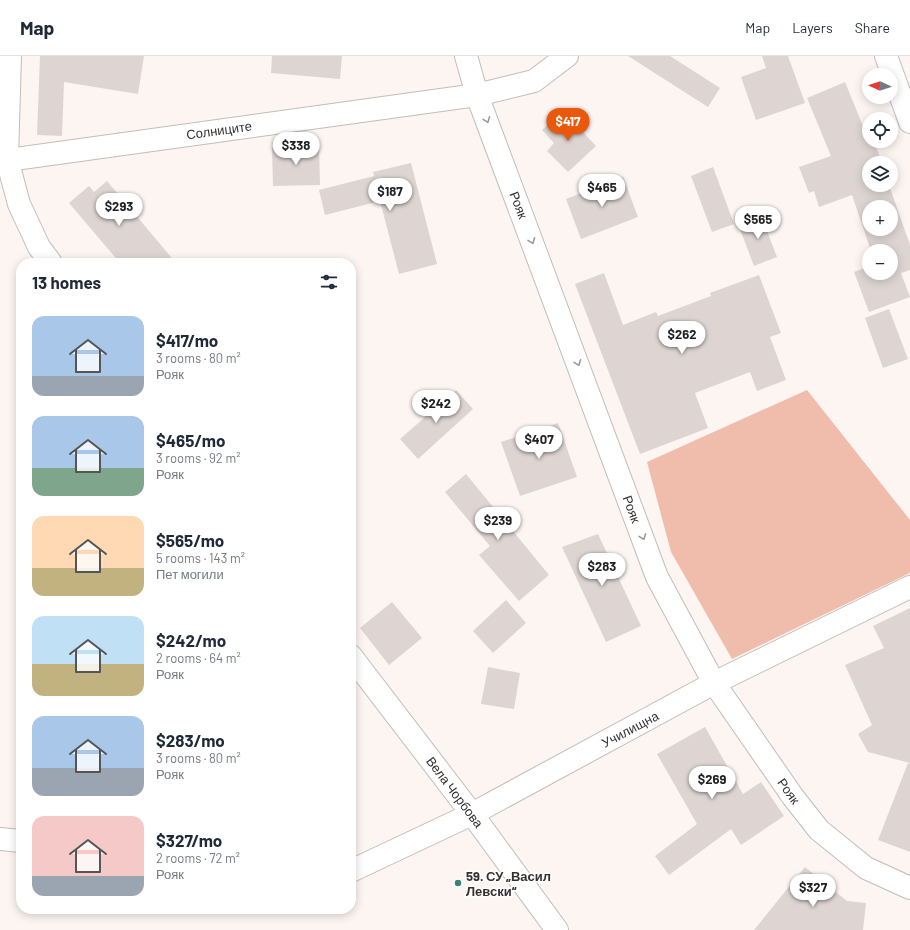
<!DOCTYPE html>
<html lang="en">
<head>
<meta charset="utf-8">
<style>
  body { margin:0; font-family:Barlow,sans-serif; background:#f2f2f3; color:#1f2937; height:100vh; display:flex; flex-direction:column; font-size:15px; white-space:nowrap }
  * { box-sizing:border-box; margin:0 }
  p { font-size:13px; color:#747a83 }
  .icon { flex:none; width:22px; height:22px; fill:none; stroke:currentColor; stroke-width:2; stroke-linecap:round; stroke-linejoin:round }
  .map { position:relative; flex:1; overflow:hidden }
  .sheet { position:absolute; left:16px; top:202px; width:340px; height:656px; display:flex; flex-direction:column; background:#fff; border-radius:16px; box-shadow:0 2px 10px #0003 }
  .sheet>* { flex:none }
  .needle { width:26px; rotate:273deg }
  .tools { position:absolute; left:862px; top:12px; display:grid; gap:8px }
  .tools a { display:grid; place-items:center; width:36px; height:36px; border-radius:50%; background:#fff; box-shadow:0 2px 10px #0003; font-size:20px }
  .price { position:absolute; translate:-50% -34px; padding:0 9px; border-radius:14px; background:#fff; color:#222; font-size:13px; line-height:26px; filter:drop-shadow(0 1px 2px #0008) }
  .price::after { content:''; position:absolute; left:50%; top:24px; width:12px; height:9px; margin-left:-6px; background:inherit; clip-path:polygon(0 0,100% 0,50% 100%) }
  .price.selected { background:#ea580c; color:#fff }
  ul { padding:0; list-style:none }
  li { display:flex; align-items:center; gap:12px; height:100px; padding:0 16px }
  li span { display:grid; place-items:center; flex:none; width:112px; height:80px; border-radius:12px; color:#555 }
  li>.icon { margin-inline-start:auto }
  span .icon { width:48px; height:48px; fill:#fffc; stroke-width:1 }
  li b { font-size:17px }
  h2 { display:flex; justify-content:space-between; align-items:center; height:48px; padding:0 16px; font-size:17px }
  header { display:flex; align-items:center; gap:24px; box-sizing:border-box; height:56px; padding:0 20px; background:#fff; border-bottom:1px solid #e0e1e3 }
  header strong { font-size:19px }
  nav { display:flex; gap:22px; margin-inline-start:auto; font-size:14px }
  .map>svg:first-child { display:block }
  .green { fill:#f0bcab }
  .building { fill:#ded5d3; fill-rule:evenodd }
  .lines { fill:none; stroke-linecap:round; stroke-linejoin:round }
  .minor-casing { stroke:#c4bcb9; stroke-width:24 }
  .minor { stroke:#fff; stroke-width:22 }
  .oneway { stroke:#9a9898 }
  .poi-dot { fill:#3a817c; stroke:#fff; stroke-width:1.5 }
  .labels { text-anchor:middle; stroke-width:3.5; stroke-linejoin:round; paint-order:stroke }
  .street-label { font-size:13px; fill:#353130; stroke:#fff }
  .poi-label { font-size:13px; font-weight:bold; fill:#353130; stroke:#fff; text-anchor:start }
</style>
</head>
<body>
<header>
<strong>Map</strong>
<nav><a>Map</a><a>Layers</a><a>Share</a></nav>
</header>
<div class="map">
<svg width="910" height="874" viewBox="0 0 910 874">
  <rect width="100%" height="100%" fill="#fdf5f2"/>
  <polygon class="green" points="807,334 910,464 910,517 732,603 671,496 647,406"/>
  <g class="building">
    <polygon points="40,0 144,0 138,38 64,26 62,80 37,79"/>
    <polygon points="272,0 342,0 340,23 271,17"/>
    <polygon points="628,0 670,0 720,32 708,51"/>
    <polygon points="762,0 788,0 805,47 756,64 741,21 766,12"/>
    <path d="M845 26 869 85H874L882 107H869V129H889L910 189V214L901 217 910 241 869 256 854 216 869 210V217H891V195H871L852 139 819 151 814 135 809 137 799 111 831 100 807 42ZM869 151H891V173H869Z"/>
    <polygon points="563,55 596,90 568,116 547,95 554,87 542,74"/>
    <polygon points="319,91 320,129 273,130 272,92"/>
    <polygon points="411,107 437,208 399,218 380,145 325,159 319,134 374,120 373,116"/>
    <polygon points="713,111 734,168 712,176 691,120"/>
    <polygon points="623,121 638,161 581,183 566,143"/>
    <polygon points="107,125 176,207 120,207 69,147 89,130 94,136"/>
    <polygon points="761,159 777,201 754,210 738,168"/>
    <polygon points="604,217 623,269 656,256 658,260 711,240 710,237 759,219 781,277 770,281 786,324 757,335 750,316 695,337 708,372 640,398 575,228"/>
    <polygon points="889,253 908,303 883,312 865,262"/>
    <polygon points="456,334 473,353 418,403 400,383"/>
    <polygon points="558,367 577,421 520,440 501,386"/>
    <polygon points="466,418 549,519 519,545 479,499 490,490 445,436"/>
    <polygon points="598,478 641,570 606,586 562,491"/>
    <polygon points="506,544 526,567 493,597 473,575"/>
    <polygon points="392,546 422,582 389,609 360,572"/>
    <polygon points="910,552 910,707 868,696 858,678 872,669 845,609 884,592 873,570"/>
    <polygon points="488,611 520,617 514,653 481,648"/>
    <polygon points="705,671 743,738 761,726 784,760 741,789 731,773 669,819 655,800 697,768 657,698"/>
    <polygon points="908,707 910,708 910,796 878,784"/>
    <polygon points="805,811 847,845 866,847 863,874 754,874"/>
  </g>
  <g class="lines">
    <defs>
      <g id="minor">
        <polyline points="10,0 7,103 19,148 39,191 51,207"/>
        <polyline points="466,0 477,39 657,521 714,627 793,741 819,774 866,812 910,832"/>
        <polyline points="886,0 910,66"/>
        <polyline points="0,105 477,39 534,25 567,0"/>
        <polyline points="351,600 472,758 557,874"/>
        <polyline points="0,783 21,785"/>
        <polyline points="351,815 472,758 714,627 910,531"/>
      </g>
    </defs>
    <use href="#minor" class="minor-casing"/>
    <use href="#minor" class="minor"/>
  </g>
  <defs><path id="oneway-chevron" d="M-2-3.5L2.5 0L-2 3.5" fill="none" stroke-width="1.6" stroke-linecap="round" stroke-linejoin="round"/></defs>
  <g class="oneway">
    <use href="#oneway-chevron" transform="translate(487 64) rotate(69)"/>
    <use href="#oneway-chevron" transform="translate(532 185) rotate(69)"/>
    <use href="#oneway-chevron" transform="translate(578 307) rotate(69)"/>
    <use href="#oneway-chevron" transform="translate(643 481) rotate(70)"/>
  </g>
  <circle class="poi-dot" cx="458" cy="827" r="4"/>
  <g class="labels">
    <g class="street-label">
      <text transform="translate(219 74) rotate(-8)" y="5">Солниците</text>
      <text transform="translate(519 149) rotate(69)" y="5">Рояк</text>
      <text transform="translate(632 453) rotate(70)" y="5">Рояк</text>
      <text transform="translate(630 673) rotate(-28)" y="5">Училищна</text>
      <text transform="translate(789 735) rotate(54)" y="5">Рояк</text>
      <text transform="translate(455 736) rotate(53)" y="5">Вела Чорбова</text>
    </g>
    <g class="poi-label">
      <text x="466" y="825">59. СУ „Васил<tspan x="466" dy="15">Левски“</tspan></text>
    </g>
  </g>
</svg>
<div class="tools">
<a><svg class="needle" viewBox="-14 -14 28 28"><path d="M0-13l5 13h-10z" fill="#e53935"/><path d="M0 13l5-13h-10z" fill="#747a83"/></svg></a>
<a><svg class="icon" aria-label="locate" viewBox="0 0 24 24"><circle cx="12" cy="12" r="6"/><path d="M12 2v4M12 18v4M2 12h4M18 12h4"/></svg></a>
<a><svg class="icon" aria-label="layers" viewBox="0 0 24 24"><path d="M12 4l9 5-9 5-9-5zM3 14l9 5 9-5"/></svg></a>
<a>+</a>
<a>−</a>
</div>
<b class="price selected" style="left:568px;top:86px">$417</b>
<b class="price" style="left:296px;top:110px">$338</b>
<b class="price" style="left:602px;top:152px">$465</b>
<b class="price" style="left:390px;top:156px">$187</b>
<b class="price" style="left:119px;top:171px">$293</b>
<b class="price" style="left:758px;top:184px">$565</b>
<b class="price" style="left:682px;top:299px">$262</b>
<b class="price" style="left:436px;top:368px">$242</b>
<b class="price" style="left:539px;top:404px">$407</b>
<b class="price" style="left:498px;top:485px">$239</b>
<b class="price" style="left:602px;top:531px">$283</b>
<b class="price" style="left:712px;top:744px">$269</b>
<b class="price" style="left:813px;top:852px">$327</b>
<section class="sheet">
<h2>13 homes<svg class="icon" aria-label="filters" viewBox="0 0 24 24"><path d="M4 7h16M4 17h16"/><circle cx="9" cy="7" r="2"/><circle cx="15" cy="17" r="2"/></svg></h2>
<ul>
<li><span style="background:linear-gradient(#a9c7e8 75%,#9aa5b1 0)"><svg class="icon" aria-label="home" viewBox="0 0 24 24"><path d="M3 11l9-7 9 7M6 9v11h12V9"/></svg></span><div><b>$417/mo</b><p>3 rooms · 80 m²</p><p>Рояк</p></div></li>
<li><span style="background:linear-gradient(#a9c7e8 65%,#7fa58c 0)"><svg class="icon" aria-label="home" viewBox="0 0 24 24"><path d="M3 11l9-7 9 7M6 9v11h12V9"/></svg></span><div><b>$465/mo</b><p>3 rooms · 92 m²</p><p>Рояк</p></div></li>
<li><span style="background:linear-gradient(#ffd9b3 65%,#c2b280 0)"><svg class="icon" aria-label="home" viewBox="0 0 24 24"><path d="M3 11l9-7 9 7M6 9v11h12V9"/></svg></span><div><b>$565/mo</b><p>5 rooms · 143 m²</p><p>Пет могили</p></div></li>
<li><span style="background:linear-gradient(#bfe0f5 60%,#c2b280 0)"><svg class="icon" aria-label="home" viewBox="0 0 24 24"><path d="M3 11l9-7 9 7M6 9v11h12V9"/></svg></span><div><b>$242/mo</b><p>2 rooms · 64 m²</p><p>Рояк</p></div></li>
<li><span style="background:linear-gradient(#a9c7e8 65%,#9aa5b1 0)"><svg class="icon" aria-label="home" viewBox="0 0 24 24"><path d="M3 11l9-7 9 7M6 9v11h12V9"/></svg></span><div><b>$283/mo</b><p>3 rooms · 80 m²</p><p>Рояк</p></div></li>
<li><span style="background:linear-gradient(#f6c9c9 75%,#9aa5b1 0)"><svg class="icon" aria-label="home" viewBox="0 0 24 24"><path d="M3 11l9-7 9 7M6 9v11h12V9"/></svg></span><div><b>$327/mo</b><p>2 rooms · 72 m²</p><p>Рояк</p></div></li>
</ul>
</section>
</div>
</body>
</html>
